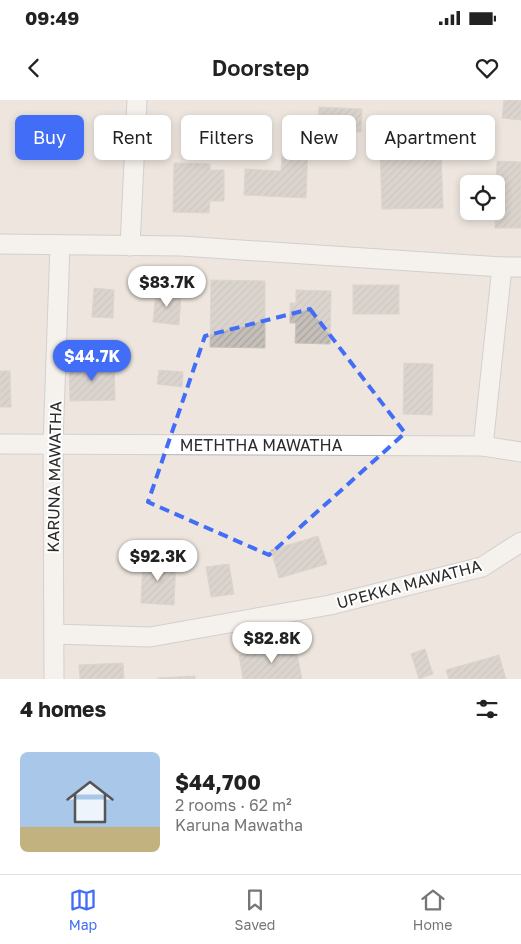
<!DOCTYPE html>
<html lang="en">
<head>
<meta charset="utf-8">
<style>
  body { margin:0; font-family:"Golos Text",sans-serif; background:#f6f6f6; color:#222; height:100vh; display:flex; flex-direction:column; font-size:19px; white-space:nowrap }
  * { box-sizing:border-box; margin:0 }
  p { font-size:16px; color:#767676 }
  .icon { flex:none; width:28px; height:28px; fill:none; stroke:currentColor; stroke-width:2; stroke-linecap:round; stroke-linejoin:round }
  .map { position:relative; height:579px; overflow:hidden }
  .drawer { display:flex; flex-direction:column; background:#fff; flex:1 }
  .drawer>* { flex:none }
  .guide { position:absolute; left:15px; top:15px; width:491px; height:45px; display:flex; gap:10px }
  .tools { position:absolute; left:460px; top:75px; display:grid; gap:10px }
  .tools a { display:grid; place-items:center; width:45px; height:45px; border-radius:8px; background:#fff; box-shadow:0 2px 8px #0003; font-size:25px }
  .price { position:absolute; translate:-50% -42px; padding:0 11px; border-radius:18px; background:#fff; color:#222; font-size:16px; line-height:32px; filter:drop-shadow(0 1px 2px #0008) }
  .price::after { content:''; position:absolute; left:50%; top:30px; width:15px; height:11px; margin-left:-8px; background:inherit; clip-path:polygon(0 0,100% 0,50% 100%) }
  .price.active { background:#426df6; color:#fff }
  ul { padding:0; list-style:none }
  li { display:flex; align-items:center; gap:15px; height:125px; padding:0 20px }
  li+li { border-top:1px solid #e0e0e0 }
  li span { display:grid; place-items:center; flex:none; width:140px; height:100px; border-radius:8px; color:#555 }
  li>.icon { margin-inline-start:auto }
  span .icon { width:60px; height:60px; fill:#fffc; stroke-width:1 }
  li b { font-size:21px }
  h2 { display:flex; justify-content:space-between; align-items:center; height:60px; padding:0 20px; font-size:21px }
  .pill { padding:0 18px; border-radius:8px; background:#fff; box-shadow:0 2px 8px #0003; font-size:18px; line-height:45px }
  .pill.active { background:#426df6; color:#fff }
  .status { display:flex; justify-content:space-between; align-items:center; height:35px; padding:0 25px; background:#fff; direction:ltr }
  .status svg { height:14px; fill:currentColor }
  header { display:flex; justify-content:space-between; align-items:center; height:65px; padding:0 20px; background:#fff; font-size:22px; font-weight:600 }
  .tabs { display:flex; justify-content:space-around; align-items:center; height:70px; border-top:1px solid #e0e0e0; background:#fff; font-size:14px; color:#767676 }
  .tabs a { display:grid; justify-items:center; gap:2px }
  .tabs .active { color:#426df6 }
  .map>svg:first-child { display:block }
  .building { fill:url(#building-hatch); stroke:#c8c1b7 }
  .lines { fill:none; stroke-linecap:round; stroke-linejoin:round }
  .minor-casing { stroke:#b1b5be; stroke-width:21 }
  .minor { stroke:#fff; stroke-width:19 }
  .marked { fill:none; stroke:#426df6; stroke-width:4; stroke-dasharray:10 6; stroke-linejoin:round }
  .labels { text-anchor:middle; stroke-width:4; stroke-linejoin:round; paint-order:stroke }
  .street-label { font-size:16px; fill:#2b2b2b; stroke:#fff }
</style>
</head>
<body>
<div class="status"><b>09:49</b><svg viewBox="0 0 49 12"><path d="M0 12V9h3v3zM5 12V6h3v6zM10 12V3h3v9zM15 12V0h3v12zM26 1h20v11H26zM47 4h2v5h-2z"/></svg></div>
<header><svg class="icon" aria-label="back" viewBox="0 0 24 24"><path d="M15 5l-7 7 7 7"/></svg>Doorstep<svg class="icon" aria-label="heart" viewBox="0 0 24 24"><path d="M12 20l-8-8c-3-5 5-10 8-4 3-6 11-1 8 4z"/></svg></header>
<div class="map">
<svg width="521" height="579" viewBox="0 0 521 579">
  <defs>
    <pattern id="building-hatch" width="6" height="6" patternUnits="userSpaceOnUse" patternTransform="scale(1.25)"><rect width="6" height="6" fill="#c5bfba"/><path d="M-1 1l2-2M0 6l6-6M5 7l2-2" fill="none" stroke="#a9a4a0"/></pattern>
  </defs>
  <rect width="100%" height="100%" fill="#ede5de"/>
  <g class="building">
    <polygon points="504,0 521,0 521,20 502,18"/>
    <polygon points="319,7 362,9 361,32 318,29"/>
    <polygon points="283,42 308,44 306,98 244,95 245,69 281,71"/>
    <polygon points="441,51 443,108 382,109 380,52"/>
    <polygon points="497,61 521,62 521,128 495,128"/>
    <polygon points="174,63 210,64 210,70 224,70 224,101 210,101 209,113 173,112"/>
    <polygon points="211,180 265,181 265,248 210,247"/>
    <rect x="353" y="185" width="46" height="29"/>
    <polygon points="94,188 114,190 113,218 92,217"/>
    <polygon points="296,190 331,191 330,244 295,243 296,223 290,223 290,203 296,203"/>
    <polygon points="156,192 181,194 179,225 153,222"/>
    <polygon points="114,262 115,300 70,301 69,264"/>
    <polygon points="404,263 433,264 432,315 403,314"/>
    <polygon points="159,270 183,272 182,287 157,284"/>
    <polygon points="0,271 10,271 11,307 0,307"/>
    <polygon points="318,436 327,464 279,478 271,450"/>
    <polygon points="143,458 176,460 174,505 141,503"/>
    <polygon points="229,464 234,494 211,497 206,467"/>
    <polygon points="295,544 302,579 243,579 239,555"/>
    <polygon points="425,549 433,574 419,579 411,554"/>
    <polygon points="499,555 506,579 449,579 446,570"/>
    <polygon points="123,563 124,579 80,579 79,565"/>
    <polygon points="195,576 195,579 158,579 158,578"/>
  </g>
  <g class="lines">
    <defs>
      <g id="minor">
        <polyline points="0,144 181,146 502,167 521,167"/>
        <polyline points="130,146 137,0"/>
        <polyline points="0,344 483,346 521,352"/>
        <polyline points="483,346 502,167"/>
        <polyline points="54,534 150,537 330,505 482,467 521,442"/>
        <polyline points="54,579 53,344 60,145"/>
      </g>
    </defs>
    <use href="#minor" class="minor-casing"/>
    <use href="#minor" class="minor"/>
  </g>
  <path d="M0 0H521V579H0ZM310 209 405 333 269 455 148 402 205 236Z" fill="#ede5de" fill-opacity=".55" fill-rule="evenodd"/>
  <path class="marked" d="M310 209 405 333 269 455 148 402 205 236Z"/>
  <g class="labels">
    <g class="street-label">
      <text x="261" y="351">METHTHA MAWATHA</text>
      <text transform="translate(54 377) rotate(-89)" y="6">KARUNA MAWATHA</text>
      <text transform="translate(409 484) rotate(-15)" y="6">UPEKKA MAWATHA</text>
    </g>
  </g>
</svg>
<div class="tools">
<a><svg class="icon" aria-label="locate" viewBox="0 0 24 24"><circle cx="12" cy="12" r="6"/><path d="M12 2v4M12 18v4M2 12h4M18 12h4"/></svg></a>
</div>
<b class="price" style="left:167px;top:208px">$83.7K</b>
<b class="price active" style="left:92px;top:282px">$44.7K</b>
<b class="price" style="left:158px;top:482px">$92.3K</b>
<b class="price" style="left:272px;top:564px">$82.8K</b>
<div class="guide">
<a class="pill active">Buy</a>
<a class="pill">Rent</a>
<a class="pill">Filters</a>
<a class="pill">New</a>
<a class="pill">Apartment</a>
</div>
</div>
<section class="drawer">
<h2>4 homes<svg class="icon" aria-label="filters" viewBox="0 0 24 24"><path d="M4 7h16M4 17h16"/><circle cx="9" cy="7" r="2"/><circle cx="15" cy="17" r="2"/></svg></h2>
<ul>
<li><span style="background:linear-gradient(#a9c7e8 75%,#c2b280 0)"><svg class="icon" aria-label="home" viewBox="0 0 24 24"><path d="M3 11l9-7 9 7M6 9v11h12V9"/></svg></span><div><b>$44,700</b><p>2 rooms · 62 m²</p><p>Karuna Mawatha</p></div></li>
</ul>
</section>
<nav class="tabs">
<a class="active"><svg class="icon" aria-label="map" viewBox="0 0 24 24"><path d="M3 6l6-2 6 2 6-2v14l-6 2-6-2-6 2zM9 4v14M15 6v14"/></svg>Map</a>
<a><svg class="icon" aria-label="saved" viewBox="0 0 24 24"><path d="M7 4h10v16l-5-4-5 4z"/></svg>Saved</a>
<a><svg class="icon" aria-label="home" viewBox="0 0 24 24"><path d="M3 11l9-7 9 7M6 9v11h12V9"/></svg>Home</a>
</nav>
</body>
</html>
